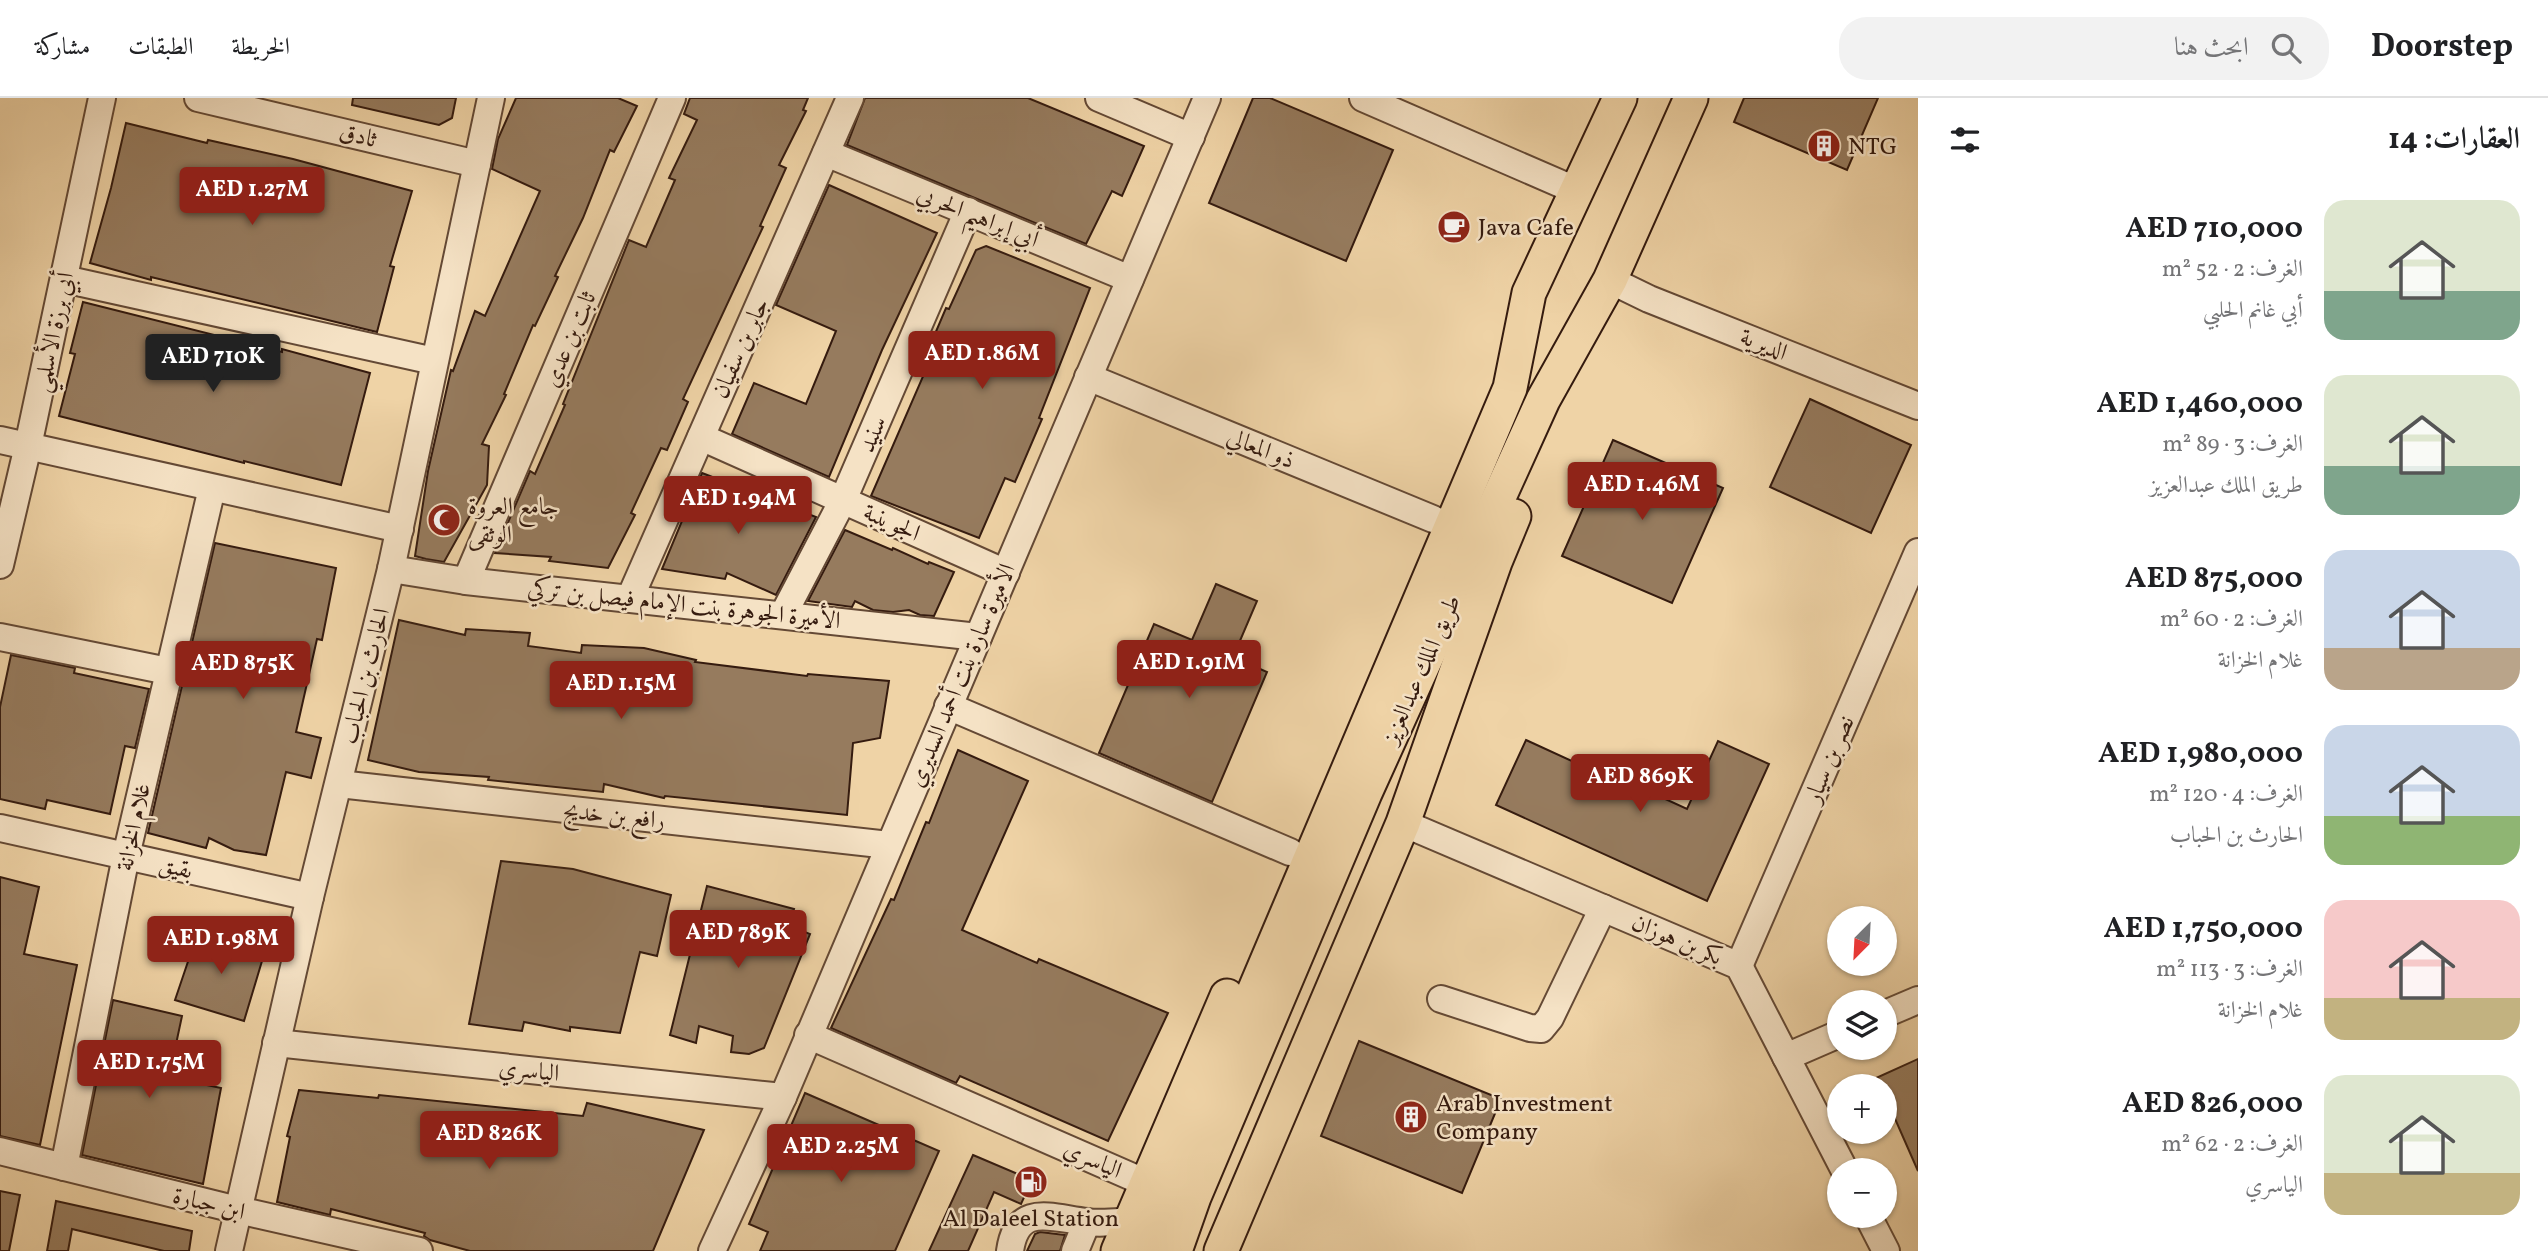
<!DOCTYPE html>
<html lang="ar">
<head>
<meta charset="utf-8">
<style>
  body { margin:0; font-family:Vollkorn,Amiri,serif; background:#f2f2f2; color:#202124; direction:rtl; height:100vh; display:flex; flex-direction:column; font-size:26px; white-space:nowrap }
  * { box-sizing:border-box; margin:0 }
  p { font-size:23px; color:#757577 }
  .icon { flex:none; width:38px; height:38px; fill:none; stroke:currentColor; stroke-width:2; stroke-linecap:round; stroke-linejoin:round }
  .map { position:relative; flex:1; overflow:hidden; direction:ltr }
  .panel { display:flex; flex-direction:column; background:#fff; width:630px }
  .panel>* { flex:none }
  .needle { width:46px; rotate:204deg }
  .controls { position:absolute; left:1827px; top:808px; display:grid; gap:14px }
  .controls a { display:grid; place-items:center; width:70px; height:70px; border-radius:50%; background:#fff; box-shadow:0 2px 5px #0004; font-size:35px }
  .price { position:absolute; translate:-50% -60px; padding:0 16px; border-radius:7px; background:#8f2418; color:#fff; font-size:23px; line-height:46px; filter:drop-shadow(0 2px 4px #0008) }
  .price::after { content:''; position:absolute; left:50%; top:42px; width:21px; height:16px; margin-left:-10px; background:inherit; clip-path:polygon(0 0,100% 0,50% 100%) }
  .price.active { background:#222; color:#fff }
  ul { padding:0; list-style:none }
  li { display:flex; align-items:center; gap:21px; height:175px; padding:0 28px }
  li span { display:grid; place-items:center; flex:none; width:196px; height:140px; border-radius:21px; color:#555 }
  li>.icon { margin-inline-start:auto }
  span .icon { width:84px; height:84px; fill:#fffc; stroke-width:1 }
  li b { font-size:30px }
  h2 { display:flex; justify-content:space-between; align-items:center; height:84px; padding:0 28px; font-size:30px }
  header { display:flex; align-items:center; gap:42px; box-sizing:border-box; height:98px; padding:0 35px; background:#fff; border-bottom:2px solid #e0e0e0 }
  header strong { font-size:33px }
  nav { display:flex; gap:38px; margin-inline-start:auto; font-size:24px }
  .search { width:490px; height:63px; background:#f2f2f2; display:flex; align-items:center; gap:18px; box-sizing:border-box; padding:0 24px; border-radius:28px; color:#757577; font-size:26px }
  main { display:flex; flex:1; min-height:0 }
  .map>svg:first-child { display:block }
  .building { fill:#967b5e; stroke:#351b0f; stroke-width:2 }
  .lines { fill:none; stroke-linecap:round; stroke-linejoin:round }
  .minor-casing { stroke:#644935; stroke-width:30 }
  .major-casing { stroke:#351b0f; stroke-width:37 }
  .minor { stroke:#f5e2c5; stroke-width:26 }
  .major { stroke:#efd3a6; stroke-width:33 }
  .labels { text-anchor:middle; stroke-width:5; stroke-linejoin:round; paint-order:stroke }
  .street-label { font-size:24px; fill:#351b0f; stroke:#f5e2c5 }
  .poi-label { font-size:24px; fill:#351b0f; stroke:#f5e2c5; text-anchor:start }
</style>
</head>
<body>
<header>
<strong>Doorstep</strong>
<div class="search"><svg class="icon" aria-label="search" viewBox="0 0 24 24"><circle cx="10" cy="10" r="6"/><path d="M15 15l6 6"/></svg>ابحث هنا</div>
<nav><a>الخريطة</a><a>الطبقات</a><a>مشاركة</a></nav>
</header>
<main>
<section class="panel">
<h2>العقارات: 14<svg class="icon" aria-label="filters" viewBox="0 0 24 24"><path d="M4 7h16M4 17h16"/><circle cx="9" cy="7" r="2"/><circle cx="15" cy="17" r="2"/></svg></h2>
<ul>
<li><span style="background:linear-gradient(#dfe7d0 65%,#7fa58c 0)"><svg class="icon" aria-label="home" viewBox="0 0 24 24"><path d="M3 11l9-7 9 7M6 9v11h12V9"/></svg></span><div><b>AED 710,000</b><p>الغرف: 2 · 52 m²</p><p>أبي غانم الحلبي</p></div></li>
<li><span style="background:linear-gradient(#dfe7d0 65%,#7fa58c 0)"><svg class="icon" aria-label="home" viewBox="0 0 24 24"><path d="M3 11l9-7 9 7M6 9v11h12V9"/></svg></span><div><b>AED 1,460,000</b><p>الغرف: 3 · 89 m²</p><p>طريق الملك عبدالعزيز</p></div></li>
<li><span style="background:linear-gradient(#c9d6e8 70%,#b9a48a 0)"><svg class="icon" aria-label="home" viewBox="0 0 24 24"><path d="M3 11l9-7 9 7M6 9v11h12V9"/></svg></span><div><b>AED 875,000</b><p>الغرف: 2 · 60 m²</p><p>غلام الخزانة</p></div></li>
<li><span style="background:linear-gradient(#c9d6e8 65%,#8fb573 0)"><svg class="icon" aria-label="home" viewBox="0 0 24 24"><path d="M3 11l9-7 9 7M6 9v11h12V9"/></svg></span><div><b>AED 1,980,000</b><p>الغرف: 4 · 120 m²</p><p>الحارث بن الحباب</p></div></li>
<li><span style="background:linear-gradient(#f6c9c9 70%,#c2b280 0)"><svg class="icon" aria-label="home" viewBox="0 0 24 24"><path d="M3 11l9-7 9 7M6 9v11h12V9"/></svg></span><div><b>AED 1,750,000</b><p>الغرف: 3 · 113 m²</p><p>غلام الخزانة</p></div></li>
<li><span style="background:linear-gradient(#dfe7d0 70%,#c2b280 0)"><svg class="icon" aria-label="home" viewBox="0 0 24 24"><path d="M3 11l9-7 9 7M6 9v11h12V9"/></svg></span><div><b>AED 826,000</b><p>الغرف: 2 · 62 m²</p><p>الياسري</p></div></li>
</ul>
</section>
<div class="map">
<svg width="1918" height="1153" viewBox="0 0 1918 1153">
  <rect width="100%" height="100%" fill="#efd3a6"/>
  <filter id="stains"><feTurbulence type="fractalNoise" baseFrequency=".00286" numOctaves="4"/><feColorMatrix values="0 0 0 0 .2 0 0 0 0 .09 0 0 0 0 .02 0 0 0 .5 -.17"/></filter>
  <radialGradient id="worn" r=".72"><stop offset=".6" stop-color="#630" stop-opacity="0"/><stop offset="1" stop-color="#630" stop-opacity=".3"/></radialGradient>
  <g class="building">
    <polygon points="353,0 456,0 452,20 439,27 352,7"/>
    <polygon points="516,0 618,0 637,8 614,54 610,52 583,120 555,178 558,179 535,228 533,227 504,296 506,297 482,346 489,348 487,387 444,464 426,461 415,458 428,373 451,272 453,273 475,213 485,218 540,93 492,71 498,41"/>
    <polygon points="690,0 808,0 803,12 806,13 779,67 786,70 760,128 763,129 683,301 688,304 667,352 661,350 631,415 635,417 608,470 549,463 551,459 495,455 530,373 535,376 565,307 563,306 629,142 646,149 675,82 669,80 697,22 684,16"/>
    <polygon points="865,0 1028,0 1144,48 1122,98 1112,93 1086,146 847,47"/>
    <polygon points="1253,0 1270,0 1393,52 1346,163 1209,105"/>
    <polygon points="1744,0 1878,0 1847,72 1734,24"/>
    <polygon points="126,25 207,45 208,42 293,61 412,93 390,168 394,169 377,234 151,179 151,182 90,165 111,90"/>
    <polygon points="829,87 937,135 882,252 829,379 732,336 754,285 806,306 836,233 776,207"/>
    <polygon points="986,148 1090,190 1039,320 1042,321 1015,384 1005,380 979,440 871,398 928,267 923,264 946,210 949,211 976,152"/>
    <polygon points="83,204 282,254 282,251 370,275 341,387 244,363 244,365 59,318 75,256 70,255"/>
    <polygon points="1810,301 1911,347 1871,435 1770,389"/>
    <polygon points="1613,342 1723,390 1672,505 1562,458"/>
    <polygon points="702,375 816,419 776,497 727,475 725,481 662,471"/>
    <polygon points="845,432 892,452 893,450 928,466 929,464 954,474 934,518 920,517 909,512 893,514 873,512 855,503 852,509 808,503"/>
    <polygon points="215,445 336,470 322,542 317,541 296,634 321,640 311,680 286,674 266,757 234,752 209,740 206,750 148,735"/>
    <polygon points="1216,486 1257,503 1233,559 1267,574 1212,704 1099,655 1154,526 1192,542"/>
    <polygon points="399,522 465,537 466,531 530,535 528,548 581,555 582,547 644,550 696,562 695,564 807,578 808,576 889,583 880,640 853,645 847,717 665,698 664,700 604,686 603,694 488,682 489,679 419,674 368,662"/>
    <polygon points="11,557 75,570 74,575 149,591 135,650 125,648 110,716 47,702 45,711 0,701 0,609"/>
    <polygon points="1526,642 1611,681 1650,694 1687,711 1718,643 1769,666 1707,803 1496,707"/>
    <polygon points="958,652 1028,683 962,832 1037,865 1039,861 1168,915 1108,1043 960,978 956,985 831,930 891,801 894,802 926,724 929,725"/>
    <polygon points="501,763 573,771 671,797 657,858 640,854 620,935 570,929 570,933 524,924 522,933 469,926"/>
    <polygon points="0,779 39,789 24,856 77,867 40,1047 0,1038"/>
    <polygon points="707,788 794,811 789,828 810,836 764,950 749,956 731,954 733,938 699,928 696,945 670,937"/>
    <polygon points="198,834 265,853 244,923 175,902"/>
    <polygon points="113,902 182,918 169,979 221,990 203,1086 82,1057"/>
    <polygon points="1359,943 1501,1001 1462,1095 1321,1038"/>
    <polygon points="1918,961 1918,1073 1885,998 1885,989 1880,989 1876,980"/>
    <polygon points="299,992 378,1000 379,997 583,1018 587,1005 704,1032 653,1153 470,1153 430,1142 424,1138 425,1135 331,1111 330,1117 277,1104 290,1039 287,1038"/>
    <polygon points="805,995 939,1053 895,1153 760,1153 768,1134 749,1126"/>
    <polygon points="973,1057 1032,1082 1021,1106 994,1094 968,1153 929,1153"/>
    <polygon points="0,1093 20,1097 9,1153 0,1153"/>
    <polygon points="56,1103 192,1133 189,1153 164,1153 72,1131 68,1153 47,1153"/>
    <polygon points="1040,1134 1065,1137 1060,1153 1027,1153 1035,1136"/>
  </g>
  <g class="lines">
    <defs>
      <g id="minor">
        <polyline points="198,0 477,66"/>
        <polyline points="1099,0 1191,39"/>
        <polyline points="1363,0 1575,92"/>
        <polyline points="826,55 1130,181"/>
        <polyline points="64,181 434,263"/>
        <polyline points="1610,182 1649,201 1918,308"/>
        <polyline points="1088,279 1433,421"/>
        <polyline points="701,339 1006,475"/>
        <polyline points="0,342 400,431"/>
        <polyline points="0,467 28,348 102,0"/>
        <polyline points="391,471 466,483 978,539"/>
        <polyline points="466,483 672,0"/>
        <polyline points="630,500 850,0"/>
        <polyline points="783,517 843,402 968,113"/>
        <polyline points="0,539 168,573"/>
        <polyline points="948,608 1290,754"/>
        <polyline points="339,686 889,747"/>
        <polyline points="1403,725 1739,868 1845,1073"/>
        <polyline points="0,730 310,799"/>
        <polyline points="1739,868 1918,454"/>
        <polyline points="1441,901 1530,930 1541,931 1550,920 1603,810"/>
        <polyline points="1885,916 1918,902"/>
        <polyline points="808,937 1146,1085"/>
        <polyline points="276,945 783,999"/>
        <polyline points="1786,959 1839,936"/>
        <polyline points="0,1053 238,1112 419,1153"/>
        <polyline points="64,1069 126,758 212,390"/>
        <polyline points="1868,1118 1886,1153"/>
        <polyline points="229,1153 310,799 391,471 491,0"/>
        <polyline points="712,1153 783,999 1207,0"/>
        <path d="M1010 1153C1017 1104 1051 1120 1087 1124 1101 1126 1116 1124 1130 1123"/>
        <polyline points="1075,1153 1087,1124"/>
      </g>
      <g id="major">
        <polyline points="1118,1153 1227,898"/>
        <polyline points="1144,1153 1510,290 1529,195 1620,0"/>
        <polyline points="1175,1153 1194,1099 1365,695 1543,302 1610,182 1691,0"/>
        <polyline points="1221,1153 1403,725 1495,464 1514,418"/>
      </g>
    </defs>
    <use href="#minor" class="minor-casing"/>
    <use href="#major" class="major-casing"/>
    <use href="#minor" class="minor"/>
    <use href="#major" class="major"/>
  </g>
  <defs>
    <symbol id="building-disc" viewBox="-11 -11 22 22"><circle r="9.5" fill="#8f2418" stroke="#f5e2c5"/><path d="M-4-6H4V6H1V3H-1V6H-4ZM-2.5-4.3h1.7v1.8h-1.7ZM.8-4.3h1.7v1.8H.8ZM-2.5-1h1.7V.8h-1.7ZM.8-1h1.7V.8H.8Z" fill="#fff"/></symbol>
    <symbol id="cafe-disc" viewBox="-11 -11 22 22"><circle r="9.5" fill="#8f2418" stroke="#f5e2c5"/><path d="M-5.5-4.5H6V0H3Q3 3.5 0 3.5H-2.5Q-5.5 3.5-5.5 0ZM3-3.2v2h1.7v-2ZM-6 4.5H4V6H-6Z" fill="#fff"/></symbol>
    <symbol id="mosque-disc" viewBox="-11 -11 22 22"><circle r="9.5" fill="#8f2418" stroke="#f5e2c5"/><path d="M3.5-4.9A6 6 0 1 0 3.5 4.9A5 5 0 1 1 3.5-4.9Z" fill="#fff"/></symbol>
    <symbol id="fuel-disc" viewBox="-11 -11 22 22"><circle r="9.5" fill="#8f2418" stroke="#f5e2c5"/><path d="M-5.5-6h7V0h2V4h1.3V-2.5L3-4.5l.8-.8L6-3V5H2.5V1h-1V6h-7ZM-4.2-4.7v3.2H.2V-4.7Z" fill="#fff"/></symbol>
  </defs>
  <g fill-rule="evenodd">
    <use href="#building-disc" x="1805" y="29" width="38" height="38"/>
    <use href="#cafe-disc" x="1435" y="110" width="38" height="38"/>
    <use href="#mosque-disc" x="425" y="403" width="38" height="38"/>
    <use href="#building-disc" x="1392" y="1000" width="38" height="38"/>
    <use href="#fuel-disc" x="1012" y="1065" width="38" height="38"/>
  </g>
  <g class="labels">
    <g class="street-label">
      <text transform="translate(358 37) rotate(14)" y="8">ثادق</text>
      <text transform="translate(978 118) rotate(22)" y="8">أبي إبراهيم الحربي</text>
      <text transform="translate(53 234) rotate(-78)" y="8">أبي برزة الأسلمي</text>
      <text transform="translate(569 241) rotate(-67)" y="8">ثابت بن عدي</text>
      <text transform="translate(1764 246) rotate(22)" y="8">الديرية</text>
      <text transform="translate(740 250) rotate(-66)" y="8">جابر بن سفيان</text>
      <text transform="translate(872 336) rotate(-67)" y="8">سنيد</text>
      <text transform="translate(1261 350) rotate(22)" y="8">ذو المعالي</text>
      <text transform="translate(892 424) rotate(24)" y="8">الجوينبة</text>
      <text transform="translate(684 506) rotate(6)" y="8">الأميرة الجوهرة بنت الإمام فيصل بن تركي</text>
      <text transform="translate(1421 571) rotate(-66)" y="8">طريق الملك عبدالعزيز</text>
      <text transform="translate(961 577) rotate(-67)" y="8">الأميرة سارة بنت أحمد السديري</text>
      <text transform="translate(365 578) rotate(-76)" y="8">الحارث بن الحباب</text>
      <text transform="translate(1829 661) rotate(-67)" y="8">نصر بن سيار</text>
      <text transform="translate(614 717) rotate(6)" y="8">رافع بن خديج</text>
      <text transform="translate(133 729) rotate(-78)" y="8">غلام الخزانة</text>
      <text transform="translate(176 769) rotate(13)" y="8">بقيق</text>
      <text transform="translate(1677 841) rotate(23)" y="8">بكر بن هوزان</text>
      <text transform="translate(529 972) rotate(6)" y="8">الياسري</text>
      <text transform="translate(1093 1061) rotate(24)" y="8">الياسري</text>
      <text transform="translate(209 1105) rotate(14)" y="8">ابن جبارة</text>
    </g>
    <g class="poi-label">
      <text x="1848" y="56">NTG</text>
      <text x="1478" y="137">Java Cafe</text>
      <text x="468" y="416">جامع العروة<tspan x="468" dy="28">الوثقى</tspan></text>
      <text x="1436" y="1013">Arab Investment<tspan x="1436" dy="28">Company</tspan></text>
      <text x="1031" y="1128" text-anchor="middle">Al Daleel Station</text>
    </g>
  </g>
  <rect width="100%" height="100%" filter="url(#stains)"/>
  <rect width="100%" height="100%" fill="url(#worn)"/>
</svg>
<div class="controls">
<a><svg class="needle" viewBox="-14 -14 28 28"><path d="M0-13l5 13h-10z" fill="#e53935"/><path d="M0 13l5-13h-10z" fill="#757577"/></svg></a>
<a><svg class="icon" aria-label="layers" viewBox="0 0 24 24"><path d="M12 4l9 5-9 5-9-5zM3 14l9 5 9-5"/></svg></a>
<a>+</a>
<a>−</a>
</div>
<b class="price" style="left:252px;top:129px">AED 1.27M</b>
<b class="price" style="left:982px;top:293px">AED 1.86M</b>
<b class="price active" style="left:213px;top:296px">AED 710K</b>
<b class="price" style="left:1642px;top:424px">AED 1.46M</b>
<b class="price" style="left:738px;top:438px">AED 1.94M</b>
<b class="price" style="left:1189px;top:602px">AED 1.91M</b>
<b class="price" style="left:243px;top:603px">AED 875K</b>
<b class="price" style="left:621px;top:623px">AED 1.15M</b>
<b class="price" style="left:1640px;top:716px">AED 869K</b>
<b class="price" style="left:738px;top:872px">AED 789K</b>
<b class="price" style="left:221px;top:878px">AED 1.98M</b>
<b class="price" style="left:149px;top:1002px">AED 1.75M</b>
<b class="price" style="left:489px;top:1073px">AED 826K</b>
<b class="price" style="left:841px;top:1086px">AED 2.25M</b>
</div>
</main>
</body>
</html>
